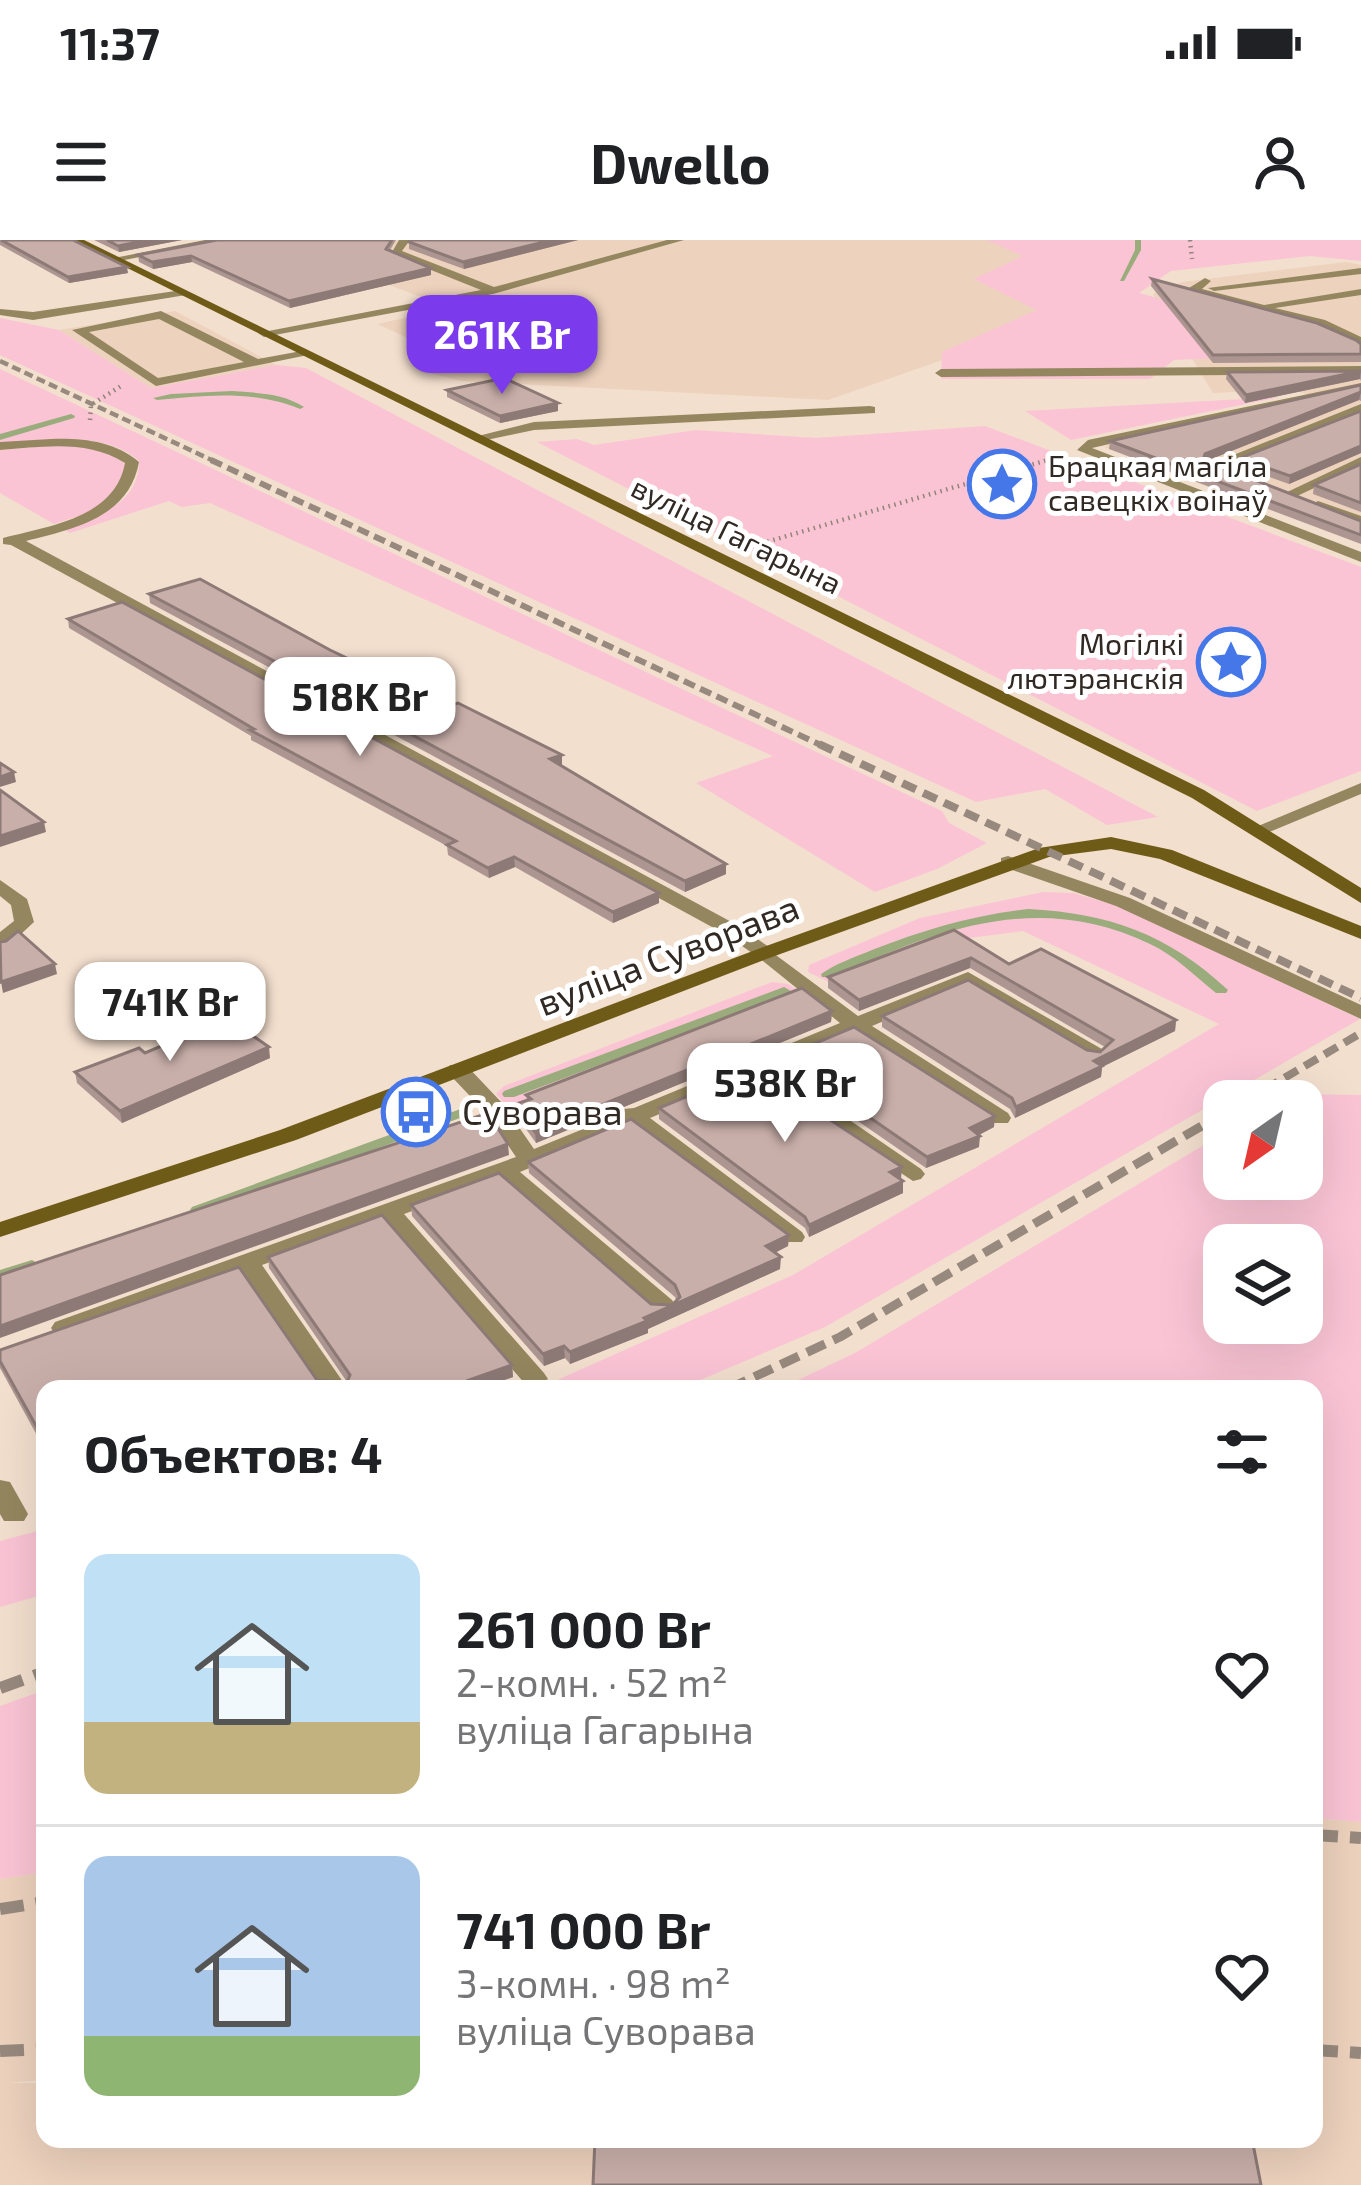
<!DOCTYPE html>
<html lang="ru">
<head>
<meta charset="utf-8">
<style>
  body { margin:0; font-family:"Exo 2",sans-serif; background:#f2f2f2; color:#202124; height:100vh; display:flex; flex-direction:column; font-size:45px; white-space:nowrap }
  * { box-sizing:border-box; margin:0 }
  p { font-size:39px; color:#757577 }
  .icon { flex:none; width:66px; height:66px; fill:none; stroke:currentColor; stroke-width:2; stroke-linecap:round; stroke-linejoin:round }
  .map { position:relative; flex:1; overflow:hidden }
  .panel { position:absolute; left:36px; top:1140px; width:1287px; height:768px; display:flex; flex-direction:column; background:#fff; border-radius:24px; box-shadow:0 12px 48px #0002 }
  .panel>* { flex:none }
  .needle { width:78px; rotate:214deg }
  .controls { position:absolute; left:1203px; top:840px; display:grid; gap:24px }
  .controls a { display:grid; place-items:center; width:120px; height:120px; border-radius:24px; background:#fff; box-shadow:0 12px 48px #0002; font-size:60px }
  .price { position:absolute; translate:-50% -102px; padding:0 27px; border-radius:24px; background:#fff; color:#222; font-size:39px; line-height:78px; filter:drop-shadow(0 3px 6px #0008) }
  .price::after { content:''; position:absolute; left:50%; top:72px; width:36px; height:27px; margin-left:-18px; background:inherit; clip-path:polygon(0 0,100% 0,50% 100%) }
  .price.active { background:#7c3aed; color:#fff }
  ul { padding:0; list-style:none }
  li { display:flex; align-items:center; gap:36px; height:300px; padding:0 48px }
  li+li { border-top:3px solid #e0e0e0 }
  li span { display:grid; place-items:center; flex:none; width:336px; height:240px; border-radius:24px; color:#555 }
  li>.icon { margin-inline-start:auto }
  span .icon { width:144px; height:144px; fill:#fffc; stroke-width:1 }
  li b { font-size:51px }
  h2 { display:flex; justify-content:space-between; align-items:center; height:144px; padding:0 48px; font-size:51px }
  .status { display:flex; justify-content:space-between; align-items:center; height:84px; padding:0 60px; background:#fff; direction:ltr }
  .status svg { height:33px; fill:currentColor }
  header { display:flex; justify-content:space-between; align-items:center; height:156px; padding:0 48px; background:#fff; font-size:54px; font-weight:700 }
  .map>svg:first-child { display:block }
  .built { fill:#edd2bd }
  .green { fill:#fac4d5; fill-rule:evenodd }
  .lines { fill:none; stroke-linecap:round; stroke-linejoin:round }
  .stream { fill:#9bac7c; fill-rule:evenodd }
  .path { stroke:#928479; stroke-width:4.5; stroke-dasharray:1.5 4.5; stroke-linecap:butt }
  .lane { fill:#94875f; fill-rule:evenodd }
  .street { fill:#94875f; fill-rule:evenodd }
  .secondary { fill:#6e5b17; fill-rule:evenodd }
  .rail-far4 { stroke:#97897d; stroke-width:4.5; stroke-dasharray:9 4.5; stroke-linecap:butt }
  .rail-far3 { stroke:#97897d; stroke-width:6; stroke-dasharray:12 6; stroke-linecap:butt }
  .rail-far2 { stroke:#97897d; stroke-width:8; stroke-dasharray:15 8; stroke-linecap:butt }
  .rail-far1 { stroke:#97897d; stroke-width:9; stroke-dasharray:20 9; stroke-linecap:butt }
  .rail { stroke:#97897d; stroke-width:12; stroke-dasharray:24 12; stroke-linecap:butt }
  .wall { fill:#ad9692 }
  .shaded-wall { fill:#8d7a77 }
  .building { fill:#c9afaa; stroke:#8d7a77; stroke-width:3 }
  .labels { text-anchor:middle; stroke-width:10; stroke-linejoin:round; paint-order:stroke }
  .far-poi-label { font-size:30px; fill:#312923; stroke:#fff; text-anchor:start }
  .far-street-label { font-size:30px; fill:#312923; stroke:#fff }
  .street-label { font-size:36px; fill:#312923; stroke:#fff }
  .poi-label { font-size:36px; fill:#312923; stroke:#fff; text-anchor:start }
</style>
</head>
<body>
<div class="status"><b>11:37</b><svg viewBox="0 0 49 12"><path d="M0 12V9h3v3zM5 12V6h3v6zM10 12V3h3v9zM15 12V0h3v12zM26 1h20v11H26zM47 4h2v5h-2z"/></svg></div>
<header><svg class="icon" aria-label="menu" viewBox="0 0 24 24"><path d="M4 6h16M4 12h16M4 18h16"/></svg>Dwello<svg class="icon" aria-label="person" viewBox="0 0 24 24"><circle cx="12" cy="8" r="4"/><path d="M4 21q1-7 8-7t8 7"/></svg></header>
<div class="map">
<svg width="1361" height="1945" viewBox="0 0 1361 1945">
  <rect width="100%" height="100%" fill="#f3dfce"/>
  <g class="built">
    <polygon points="348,0 1077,0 1099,65 828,160 461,141 426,132 460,122 377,84 450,68 318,18"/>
    <polygon points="1346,22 1361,25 1361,304 1104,207 1311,156 1292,149 1213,153 1153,54 1182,42"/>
    <polygon points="175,71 276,125 151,148 59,90"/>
    <polygon points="1314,1578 1361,1582 1361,1945 0,1945 0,1639 45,1632 45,1840 6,1843 45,1843 45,1899 1314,1899"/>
  </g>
  <g class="green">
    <polygon points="987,0 1361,0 1361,21 1310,16 1171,31 1139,53 1283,93 1323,114 1174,120 1150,139 941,139 942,112 1037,70 974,39 1023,16"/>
    <polygon points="0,78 59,90 151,148 276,125 306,128 1158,577 1107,585 1045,549 976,562 0,115"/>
    <path d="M0 129 942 571 949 583 987 603 937 629 875 652 696 543 773 516 210 263 182 267 169 261 70 293 60 288C96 276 139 266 139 221 104 189 44 201 0 203Z"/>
    <polygon points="1279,157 1071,200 1025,171"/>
    <polygon points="985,186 1361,327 1361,531 1257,571 537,202 577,199 594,205 696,190 816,198"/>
    <path d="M58 205 92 207 114 214 125 224C127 264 86 274 54 284L0 253V210Z"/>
    <polygon points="1043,652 1074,653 1118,666 1360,779 825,1087 679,1149 537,1149 793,1035 1219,784 1023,691 953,700 835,745 808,732 809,725 920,678"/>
    <polygon points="772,742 788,744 802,753 799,760 512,872 496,854 504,846"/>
    <path d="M1289 854 1361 855V1582L1314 1578V1149H779L855 1113 1224 893V939H1302V861H1278ZM1224 1005H1302V1083H1224Z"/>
    <polygon points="45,1289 45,1354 0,1367 0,1301"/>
    <polygon points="45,1450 45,1632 0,1639 0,1466"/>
  </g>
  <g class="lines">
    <g class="stream">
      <polygon points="1135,0 1141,0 1141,10 1124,41 1120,41 1135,10"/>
      <path d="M232 151C257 153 283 153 304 167L300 169C256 150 204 155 157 160L153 158 171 154Z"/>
      <polygon points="71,174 75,176 74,178 0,200 0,194"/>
      <path d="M1028 669C1108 673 1168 694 1228 750L1226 753H1216C1195 736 1174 715 1150 704 1036 650 938 690 832 737H822L821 734C835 724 855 717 872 710 923 690 973 675 1028 669Z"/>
      <polygon points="784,747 791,751 789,754 514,857 504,857 502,854 504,851"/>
      <polygon points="466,867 473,871 471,874 202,973 197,974 190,970 192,967"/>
      <polygon points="32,1020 40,1025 37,1028 0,1040 0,1030"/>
    </g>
    <g class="path">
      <polyline points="1190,0 1192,19"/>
      <polyline points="90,180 91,165 121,146"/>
      <polyline points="756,305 1058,217"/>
    </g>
    <g class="lane">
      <polygon points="205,0 228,0 114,22 109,19"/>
      <polygon points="399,0 410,0 402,11 494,47 667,0 684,0 493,54 264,97 258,93 481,50 391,14"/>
      <polygon points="1361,28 1361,34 1214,51 1208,48"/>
      <polygon points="1205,38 1211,41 1202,49 1264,65 1361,49 1361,55 1275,68 1325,80 1361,97 1361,105 1317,86 1189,52 1189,48"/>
      <polygon points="182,50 186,55 33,80 0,75 0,69 33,72"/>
      <path d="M161 71 258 119 307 110 313 114 156 146 72 90ZM159 79 244 122 158 138 89 92Z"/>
      <polygon points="1361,126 1361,134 941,137 935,133 941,129"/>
      <polygon points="1361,143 1361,151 1294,162 1092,208 1361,312 1361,322 1077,210 1088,200"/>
      <polygon points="1361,164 1361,173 1226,226 1246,233 1246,239 1236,239 1206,226"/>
      <polygon points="870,166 875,167 875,173 534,190 477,202 470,198 534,182"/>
      <polygon points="1361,217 1361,226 1295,257 1283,254"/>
      <polygon points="1318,261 1361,276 1361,285 1313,268 1311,265"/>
      <polygon points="1361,543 1361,554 1267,593 1253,593 1251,589"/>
      <polygon points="1008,616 1130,658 1361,765 1361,779 1116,666 1001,626 1001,618"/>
      <polygon points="765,707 858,776 968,732 1107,812 1096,819 1088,817 967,746 872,786 1008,873 1011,878 1008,883 992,883 854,793 772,827 921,929 925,934 921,939 913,941 753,835 650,878 802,992 805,997 802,1002 784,1002 632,885 520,932 672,1060 676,1066 672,1072 654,1072 501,939 404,974 544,1133 548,1139 535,1147 526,1145 384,981 262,1025 348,1149 322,1149 242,1033 73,1094 55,1094 51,1088 55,1082 516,917 487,874 450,835 447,830 450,825 466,825 503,864 534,909 620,874 623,869 634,868 840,783 758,717 758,709"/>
      <polygon points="0,1240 10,1242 28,1274 24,1281 4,1281 0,1274"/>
    </g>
    <g class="street">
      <path d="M51 199C83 198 114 201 139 222 129 278 73 289 26 301L737 685 772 709V717H758L723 693 11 305 3 304V298C49 286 115 278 125 223 87 199 43 207 0 210V202Z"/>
      <polygon points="0,640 27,659 34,682 7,707 0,709 0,692 14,681 11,665 0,656"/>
    </g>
    <g class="secondary">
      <polygon points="71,0 84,0 1204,550 1361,648 1361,663 1192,558"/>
      <polygon points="1111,597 1172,610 1361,686 1361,699 1160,619 1111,609 1049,617 772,717 296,900 0,997 0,982 280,890 758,709 1039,608"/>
    </g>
    <polyline class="rail-far4" points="0,121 218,223"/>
    <polyline class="rail-far3" points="211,220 825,507"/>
    <g class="rail-far2">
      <polyline points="819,504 1361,758"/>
      <polyline points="1245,861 1361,793"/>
    </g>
    <polyline class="rail-far1" points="728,1149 840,1097 1224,873"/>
    <g class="rail">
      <polyline points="0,1448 45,1432"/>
      <polyline points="1314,1595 1361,1598"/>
      <polyline points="0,1669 45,1662"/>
      <polyline points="1314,1810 1361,1813"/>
      <polyline points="0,1811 45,1809"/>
    </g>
  </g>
  <g class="wall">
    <polygon points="0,0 128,33 69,43 0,5"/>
    <polygon points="94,0 182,0 119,12"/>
    <polygon points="396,0 390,10 431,35 290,68 192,22 153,29 139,22 138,15"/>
    <polygon points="578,0 464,29 409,9 409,2"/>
    <polygon points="1152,39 1361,104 1361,122 1213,123 1151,46"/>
    <polygon points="1361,131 1361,141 1360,139 1245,163 1226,139 1227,132"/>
    <polygon points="1361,145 1361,161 1359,160 1206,221 1361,281 1361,304 1109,209 1110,201"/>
    <polygon points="447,150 558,163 558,171 500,183 447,157"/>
    <polygon points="1361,171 1361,213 1289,244 1239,226 1240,218"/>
    <polygon points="1361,224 1361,272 1313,254 1314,245"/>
    <polygon points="149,354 330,410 562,525 560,525 726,624 726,634 685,652 150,363"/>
    <polygon points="68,379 659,653 659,663 613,683 515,627 489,638 448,615 447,606 251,500 251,496 69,388"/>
    <polygon points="954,690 1009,724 1176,780 1175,791 1102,827 1101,837 1015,878 1010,869 882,787 882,776 1100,812 1105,807 970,728 859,771 828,748 828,737"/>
    <polygon points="832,771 831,782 536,903 516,875 516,864 527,860 526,855"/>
    <polygon points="145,813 270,818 122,883 77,843 75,832"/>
    <polygon points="782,817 994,887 979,895 979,907 926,928 781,828"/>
    <polygon points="659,868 902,927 900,939 903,953 809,997 805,988 659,879"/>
    <polygon points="528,922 789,995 788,1006 775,1013 780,1029 648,1089 648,1093 570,1124 565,1118 544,1126 412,976 411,965 651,1064 672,1065 676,1060 675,1057 529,933"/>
    <polygon points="382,975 512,1125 513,1137 478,1149 45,1149 45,1210 0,1128 0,1110 239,1027 317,1140 347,1142 269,1028 268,1017"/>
  </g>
  <g class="shaded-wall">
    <polygon points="148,0 182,0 119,12 118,6"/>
    <polygon points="552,0 578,0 464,29 463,22"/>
    <polygon points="191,16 192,22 153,29 152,22"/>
    <polygon points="127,27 128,33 69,43 68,37"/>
    <polygon points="431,28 431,35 290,68 289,61"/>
    <polygon points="1361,131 1360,139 1245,163 1246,155"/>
    <polygon points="1361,152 1359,160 1204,222 1203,220 1205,214"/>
    <polygon points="558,163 558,171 500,183 500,176"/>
    <polygon points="1361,206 1361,213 1289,244 1290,236"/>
    <polygon points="562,515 562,525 550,529 550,519"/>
    <polygon points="14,532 16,542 0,547 0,537"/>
    <polygon points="44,582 46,592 0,607 0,596"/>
    <polygon points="514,617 515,627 489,638 488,628"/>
    <polygon points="726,624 726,634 685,652 685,641"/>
    <polygon points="659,653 659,663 613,683 613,672"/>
    <polygon points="971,718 970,728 859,771 859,760"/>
    <polygon points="55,724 57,734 3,753 1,742"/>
    <polygon points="832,771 831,782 536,903 535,892"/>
    <polygon points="1176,780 1175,791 1102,827 1101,837 1015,878 1016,867 1094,821"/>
    <polygon points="269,807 270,818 122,883 120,871"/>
    <polygon points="995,876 994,887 969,900 970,888"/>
    <polygon points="980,896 979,907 926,928 927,917"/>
    <polygon points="508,904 509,915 0,1098 0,1086"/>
    <polygon points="902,927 901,939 889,944 890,932"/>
    <polygon points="903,941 903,953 809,997 809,985"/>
    <polygon points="789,995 788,1006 766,1017 766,1006"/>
    <polygon points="781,1017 780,1029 648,1089 648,1093 570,1124 570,1112"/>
    <polygon points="564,1106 565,1118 544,1126 543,1114"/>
    <polygon points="512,1125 513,1137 478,1149 444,1149"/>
  </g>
  <g class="building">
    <polygon points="1,0 73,0 127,27 68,37"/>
    <polygon points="107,0 148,0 118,6"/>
    <polygon points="217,0 392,0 386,9 431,28 289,61 191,16 152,22 138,15"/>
    <polygon points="409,0 552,0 463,22 409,2"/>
    <polygon points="1152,39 1317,83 1356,100 1361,104 1361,114 1213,115"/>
    <polygon points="1361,131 1246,155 1227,132"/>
    <polygon points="504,138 558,163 500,176 447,150"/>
    <polygon points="1361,145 1361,152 1205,214 1203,220 1361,281 1361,295 1110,201"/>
    <polygon points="1361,171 1361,206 1290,236 1240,218"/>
    <polygon points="1361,224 1361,263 1314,245"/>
    <polygon points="200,339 330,410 448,466 458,463 562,515 550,519 726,624 685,641 149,354"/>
    <polygon points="122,362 659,653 613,672 514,617 488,628 447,605 456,601 250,490 254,489 68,379"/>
    <polygon points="0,523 14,532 0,537"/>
    <polygon points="0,550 44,582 0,596"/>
    <polygon points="954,690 1009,724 1041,709 1176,780 1094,821 1102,826 1016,867 1012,858 882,776 968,740 1087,810 1100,812 1113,800 971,718 859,760 828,737"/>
    <polygon points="18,691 55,724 1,742 0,702 6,701"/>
    <polygon points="802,748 832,771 535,892 516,864 531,859 526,855"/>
    <polygon points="227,778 269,807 120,871 75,832 139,808 145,813"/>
    <polygon points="854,787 995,876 970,888 980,896 927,917 782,817"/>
    <polygon points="753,829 902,927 890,932 903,941 809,985 805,977 659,868"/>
    <polygon points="488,873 508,904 0,1086 0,1035"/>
    <polygon points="631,879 789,995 766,1006 781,1017 644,1078 647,1081 570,1112 564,1106 543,1114 411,965 499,933 651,1064 672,1065 680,1057 675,1045 528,922"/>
    <polygon points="382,975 512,1125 444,1149 45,1149 45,1202 0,1121 0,1110 239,1027 317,1140 347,1142 350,1135 268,1017"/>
    <polygon points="595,1899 942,1899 1253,1904 1261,1945 593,1945"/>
  </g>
  <defs>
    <symbol id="sight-ring" viewBox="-11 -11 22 22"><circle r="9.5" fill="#fff" stroke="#4677e8" stroke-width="1.5"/><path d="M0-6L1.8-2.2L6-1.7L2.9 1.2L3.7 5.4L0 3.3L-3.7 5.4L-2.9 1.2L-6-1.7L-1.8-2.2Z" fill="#4677e8"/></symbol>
    <symbol id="bus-ring" viewBox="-11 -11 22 22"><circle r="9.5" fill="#fff" stroke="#4677e8" stroke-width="1.5"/><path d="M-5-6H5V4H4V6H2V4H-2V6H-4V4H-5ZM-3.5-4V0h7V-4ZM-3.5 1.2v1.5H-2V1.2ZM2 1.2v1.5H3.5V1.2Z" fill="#4677e8"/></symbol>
  </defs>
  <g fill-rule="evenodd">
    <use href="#sight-ring" x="964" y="206" width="76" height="76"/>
    <use href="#sight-ring" x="1193" y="384" width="76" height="76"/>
    <use href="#bus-ring" x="378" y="834" width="76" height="76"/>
  </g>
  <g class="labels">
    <g class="far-poi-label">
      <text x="1048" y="237">Брацкая магіла<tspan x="1048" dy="34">савецкіх воінаў</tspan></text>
      <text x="1184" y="415" text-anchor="end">Могілкі<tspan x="1184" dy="34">лютэранскія</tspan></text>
    </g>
    <g class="far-street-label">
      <text transform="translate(736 296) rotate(26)" y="10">вуліца Гагарына</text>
    </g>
    <g class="street-label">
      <text transform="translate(668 715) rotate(-21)" y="13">вуліца Суворава</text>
    </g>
    <g class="poi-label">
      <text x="462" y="885">Суворава</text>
    </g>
  </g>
</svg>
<div class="controls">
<a><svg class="needle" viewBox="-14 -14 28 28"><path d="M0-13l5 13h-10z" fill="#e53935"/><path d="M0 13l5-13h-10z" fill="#757577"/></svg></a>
<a><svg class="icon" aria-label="layers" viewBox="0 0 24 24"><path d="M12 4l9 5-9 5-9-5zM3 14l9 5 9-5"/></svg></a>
</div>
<b class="price active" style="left:502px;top:157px">261K Br</b>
<b class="price" style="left:360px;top:519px">518K Br</b>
<b class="price" style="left:170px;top:824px">741K Br</b>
<b class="price" style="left:785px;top:905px">538K Br</b>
<section class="panel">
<h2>Объектов: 4<svg class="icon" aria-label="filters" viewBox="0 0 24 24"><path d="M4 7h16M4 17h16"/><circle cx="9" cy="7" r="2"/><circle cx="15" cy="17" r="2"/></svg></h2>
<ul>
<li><span style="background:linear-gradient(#bfe0f5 70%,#c2b280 0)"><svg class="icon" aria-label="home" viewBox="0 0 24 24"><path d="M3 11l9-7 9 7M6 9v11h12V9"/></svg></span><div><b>261 000 Br</b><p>2-комн. · 52 m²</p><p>вуліца Гагарына</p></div><svg class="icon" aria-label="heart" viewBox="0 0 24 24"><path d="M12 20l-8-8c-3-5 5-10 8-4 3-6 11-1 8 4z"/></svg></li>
<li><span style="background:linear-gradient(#a9c7e8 75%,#8fb573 0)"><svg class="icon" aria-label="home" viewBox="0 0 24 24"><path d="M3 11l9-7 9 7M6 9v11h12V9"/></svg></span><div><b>741 000 Br</b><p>3-комн. · 98 m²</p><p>вуліца Суворава</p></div><svg class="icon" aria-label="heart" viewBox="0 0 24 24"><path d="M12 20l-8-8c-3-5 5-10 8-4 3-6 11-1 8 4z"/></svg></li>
</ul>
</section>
</div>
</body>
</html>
